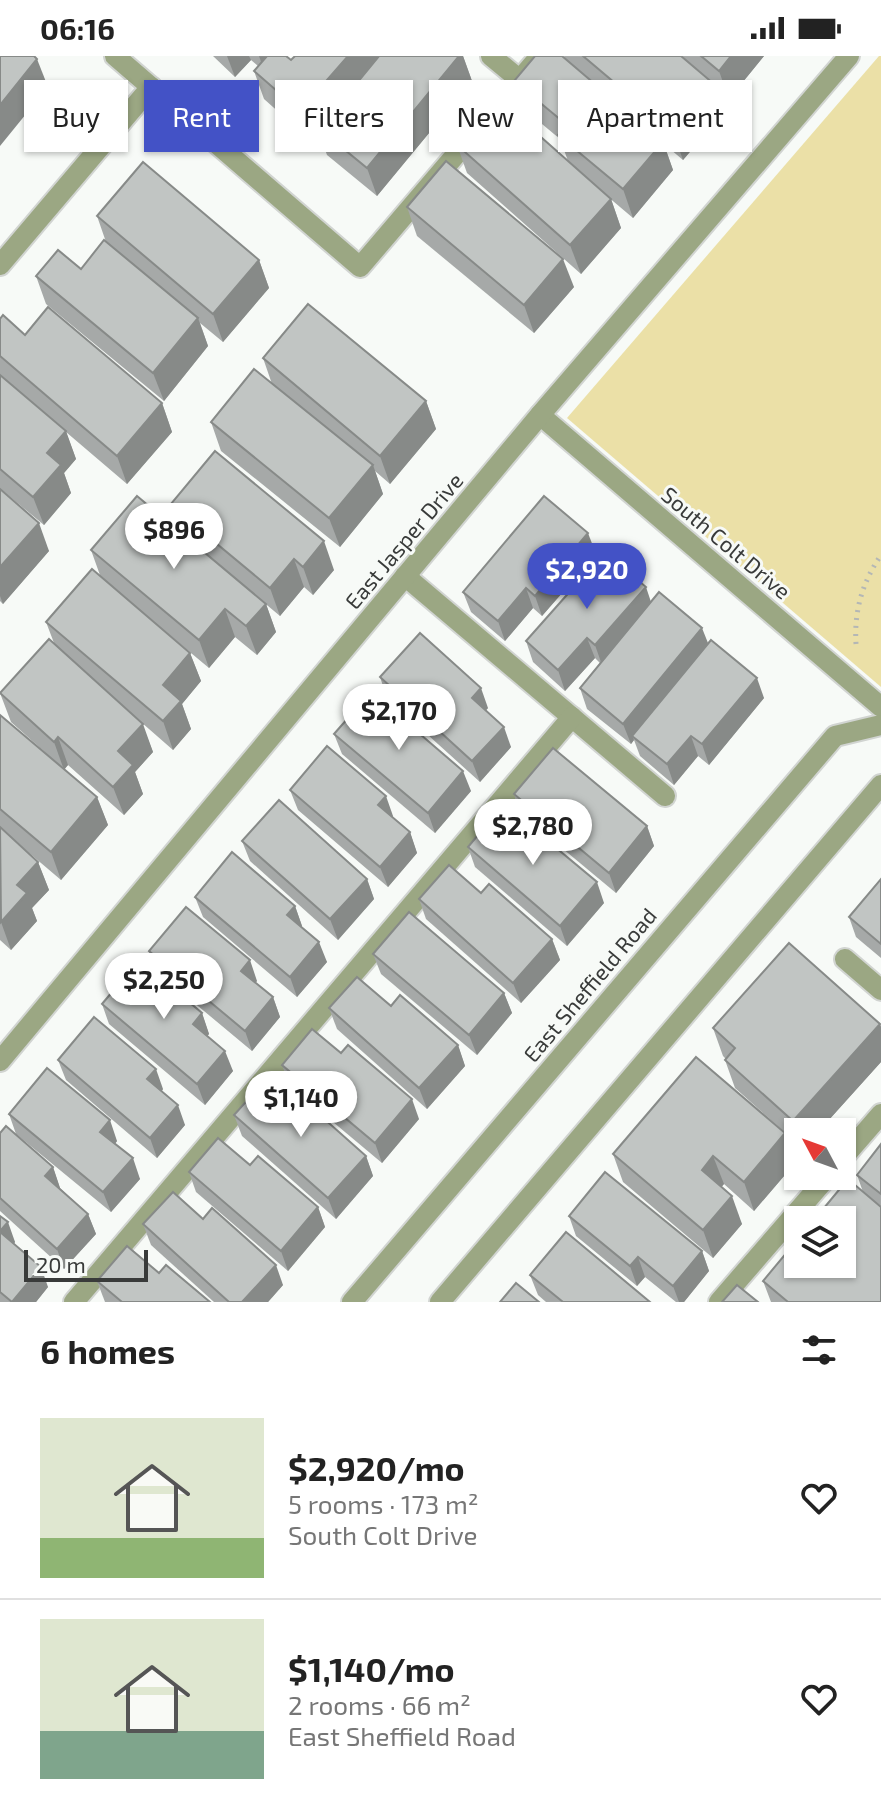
<!DOCTYPE html>
<html lang="en">
<head>
<meta charset="utf-8">
<style>
  body { margin:0; font-family:"Exo 2",sans-serif; background:#f6f6f6; color:#222; height:100vh; display:flex; flex-direction:column; font-size:30px; white-space:nowrap }
  * { box-sizing:border-box; margin:0 }
  p { font-size:26px; color:#767676 }
  .icon { flex:none; width:44px; height:44px; fill:none; stroke:currentColor; stroke-width:2; stroke-linecap:round; stroke-linejoin:round }
  .map { position:relative; height:1246px; overflow:hidden }
  .drawer { display:flex; flex-direction:column; background:#fff; flex:1 }
  .drawer>* { flex:none }
  .top-card { position:absolute; left:24px; top:24px; width:834px; height:72px; display:flex; gap:16px }
  .needle { width:52px; rotate:311deg }
  .buttons { position:absolute; left:784px; top:1062px; display:grid; gap:16px }
  .buttons a { display:grid; place-items:center; width:72px; height:72px; border-radius:0px; background:#fff; box-shadow:0 2px 6px #0004; font-size:40px }
  .scale { position:absolute; left:24px; bottom:20px; width:124px; box-sizing:border-box; padding-left:8px; border:4px solid #393b3a; border-top:0; font-size:22px; line-height:28px; white-space:nowrap; color:#393b3a; -webkit-text-stroke:6px #f7faf7; paint-order:stroke }
  .price { position:absolute; translate:-50% -68px; padding:0 18px; border-radius:28px; background:#fff; color:#222; font-size:26px; line-height:52px; filter:drop-shadow(0 2px 4px #0008) }
  .price::after { content:''; position:absolute; left:50%; top:48px; width:24px; height:18px; margin-left:-12px; background:inherit; clip-path:polygon(0 0,100% 0,50% 100%) }
  .price.selected { background:#4352c6; color:#fff }
  ul { padding:0; list-style:none }
  li { display:flex; align-items:center; gap:24px; height:200px; padding:0 40px }
  li+li { border-top:2px solid #e0e0e0 }
  li span { display:grid; place-items:center; flex:none; width:224px; height:160px; border-radius:0px; color:#555 }
  li>.icon { margin-inline-start:auto }
  span .icon { width:96px; height:96px; fill:#fffc; stroke-width:1 }
  li b { font-size:34px }
  h2 { display:flex; justify-content:space-between; align-items:center; height:96px; padding:0 40px; font-size:34px }
  .pill { padding:0 28px; border-radius:0px; background:#fff; box-shadow:0 2px 6px #0004; font-size:28px; line-height:72px }
  .pill.selected { background:#4352c6; color:#fff }
  .status { display:flex; justify-content:space-between; align-items:center; height:56px; padding:0 40px; background:#fff; direction:ltr }
  .status svg { height:22px; fill:currentColor }
  .map>svg:first-child { display:block }
  .green { fill:#ebe0a7 }
  .lines { fill:none; stroke-linecap:round; stroke-linejoin:round }
  .service-casing { stroke:#d1d4d1; stroke-width:24 }
  .minor-casing { stroke:#d1d4d1; stroke-width:24 }
  .path { stroke:#b4b7b5; stroke-width:5; stroke-dasharray:2 6; stroke-linecap:butt }
  .service { stroke:#9ba783; stroke-width:20 }
  .minor { stroke:#9ba783; stroke-width:20 }
  .wall { fill:#a6a9a8 }
  .shaded-wall { fill:#878a88 }
  .building { fill:#c1c5c3; stroke:#878a88; stroke-width:2 }
  .labels { text-anchor:middle; stroke-width:6; stroke-linejoin:round; paint-order:stroke }
  .street-label { font-size:22px; fill:#393b3a; stroke:#f7faf7 }
</style>
</head>
<body>
<div class="status"><b>06:16</b><svg viewBox="0 0 49 12"><path d="M0 12V9h3v3zM5 12V6h3v6zM10 12V3h3v9zM15 12V0h3v12zM26 1h20v11H26zM47 4h2v5h-2z"/></svg></div>
<div class="map">
<svg width="881" height="1246" viewBox="0 0 881 1246">
  <rect width="100%" height="100%" fill="#f7faf7"/>
  <polygon class="green" points="879,0 881,0 881,631 567,362"/>
  <g class="lines">
    <defs>
      <g id="service">
        <polyline points="405,520 665,740"/>
        <polyline points="845,903 881,934"/>
        <polyline points="842,1103 881,1058"/>
        <polyline points="74,1246 572,661"/>
        <polyline points="719,1246 828,1120"/>
      </g>
      <g id="minor">
        <polyline points="115,0 360,211 540,0"/>
        <polyline points="491,0 520,24"/>
        <polyline points="0,209 151,31"/>
        <polyline points="540,359 881,651"/>
        <polyline points="0,1005 540,359 849,0"/>
        <polyline points="352,1246 835,680 881,669"/>
        <polyline points="440,1246 881,729"/>
      </g>
    </defs>
    <use href="#service" class="service-casing"/>
    <use href="#minor" class="minor-casing"/>
    <path class="path" d="M856 588C854 555 862 527 881 499"/>
    <use href="#service" class="service"/>
    <use href="#minor" class="minor"/>
  </g>
  <g class="wall">
    <polygon points="213,0 286,0 291,4 295,0 463,0 472,25 377,140 327,99 318,74 310,84 264,43 254,15 258,10 251,4 235,21"/>
    <polygon points="564,0 764,0 729,43 715,31 724,56 683,104 664,88 673,114 633,162 607,140 611,143 621,172 581,218 467,117 457,89 568,105 560,83 524,53 514,25 565,3"/>
    <polygon points="407,151 574,231 534,277 417,180"/>
    <polygon points="97,160 259,204 269,232 223,286 200,267 208,290 164,345 46,248 36,220 81,213 106,186"/>
    <polygon points="0,263 25,279 162,347 172,376 127,428 66,376 76,403 64,417 71,437 44,469 3,435 49,495 3,548 0,545"/>
    <polygon points="263,302 426,345 436,373 390,428 375,415 383,438 340,491 221,395 211,366 272,328"/>
    <polygon points="170,449 334,514 313,539 304,531 280,560 249,534 266,548 276,576 257,599 235,581 209,612 155,567 190,597 201,625 182,648 191,673 173,694 141,666 153,696 135,716 143,738 124,759 68,709 64,713 97,741 108,769 61,824 21,790 38,806 49,834 32,852 37,865 11,894 0,884 0,659 47,698 11,666 0,637 54,587 46,566 101,522 91,494 180,476"/>
    <polygon points="596,498 542,560 533,552 505,585 471,556 463,536"/>
    <polygon points="651,546 708,588 764,642 709,709 698,700 674,729 640,700 634,684 631,688 587,653 580,632 600,607 595,602 565,635 533,606 526,585"/>
    <polygon points="380,621 488,652 486,654 511,691 480,726 387,642"/>
    <polygon points="334,678 471,735 435,777 342,698"/>
    <polygon points="290,734 393,760 392,761 410,776 417,797 388,831 298,754"/>
    <polygon points="514,738 647,770 654,790 616,837 521,758"/>
    <polygon points="242,785 367,823 374,843 338,884 250,805"/>
    <polygon points="468,791 604,847 567,890 475,811"/>
    <polygon points="881,823 881,902 856,881 849,861"/>
    <polygon points="481,837 552,883 560,904 521,947 426,863 419,843"/>
    <polygon points="195,841 295,850 302,870 301,871 327,906 297,941 203,861"/>
    <polygon points="149,895 257,925 255,927 273,941 280,961 252,995 156,915"/>
    <polygon points="373,898 504,937 512,957 477,999 381,918"/>
    <polygon points="102,948 202,957 209,978 207,980 233,1015 205,1049 109,968"/>
    <polygon points="391,950 458,989 465,1010 427,1053 337,973 329,952"/>
    <polygon points="880,968 881,971 881,1006 818,1076 798,1076 798,1088 735,1032 725,1004 726,1003 723,1000 713,972"/>
    <polygon points="696,1001 796,1106 754,1155 724,1128 721,1131 742,1168 713,1202 623,1126 613,1098"/>
    <polygon points="58,1004 163,1033 162,1035 185,1069 157,1102 66,1024"/>
    <polygon points="282,1009 419,1063 382,1107 290,1030"/>
    <polygon points="296,1054 366,1100 373,1120 336,1163 242,1080 234,1059"/>
    <polygon points="9,1058 117,1085 115,1088 140,1123 111,1156 16,1078"/>
    <polygon points="0,1077 53,1111 60,1132 88,1158 96,1178 64,1213 0,1155"/>
    <polygon points="881,1088 881,1246 771,1246 763,1225 863,1136 857,1119"/>
    <polygon points="250,1109 318,1151 325,1171 288,1215 196,1136 189,1116"/>
    <polygon points="0,1160 15,1186 14,1188 48,1231 36,1246 0,1246"/>
    <polygon points="569,1160 702,1195 709,1215 684,1246 676,1246 645,1221 637,1230 576,1180"/>
    <polygon points="203,1163 283,1229 268,1246 214,1246 151,1189 143,1168"/>
    <polygon points="159,1217 210,1246 105,1246 97,1225"/>
    <polygon points="530,1219 650,1246 546,1246 538,1239"/>
  </g>
  <g class="shaded-wall">
    <polygon points="227,0 249,0 251,4 235,21"/>
    <polygon points="259,0 281,0 265,17"/>
    <polygon points="348,0 383,0 320,73 317,71 318,74 310,84 300,55"/>
    <polygon points="459,0 463,0 472,25 377,140 367,112"/>
    <polygon points="731,0 764,0 729,43 719,15"/>
    <polygon points="37,3 48,31 0,90 0,49"/>
    <polygon points="714,28 724,56 683,104 673,76"/>
    <polygon points="663,86 673,114 633,162 623,133"/>
    <polygon points="611,143 621,172 581,218 570,189"/>
    <polygon points="563,203 574,231 534,277 524,249"/>
    <polygon points="259,204 269,232 223,286 213,258"/>
    <polygon points="198,262 208,290 164,345 153,317"/>
    <polygon points="426,345 436,373 390,428 380,400"/>
    <polygon points="162,347 172,376 127,428 117,400"/>
    <polygon points="66,375 76,403 64,417 71,437 44,469 33,441 47,397"/>
    <polygon points="373,409 383,438 340,491 329,462"/>
    <polygon points="39,467 49,495 3,548 0,540 0,511"/>
    <polygon points="588,477 596,498 542,560 535,540"/>
    <polygon points="324,485 334,514 313,539 303,511"/>
    <polygon points="294,503 304,531 280,560 270,532"/>
    <polygon points="646,531 653,552 602,609 595,589"/>
    <polygon points="526,532 533,552 505,585 498,565"/>
    <polygon points="266,548 276,576 257,599 246,570"/>
    <polygon points="225,553 235,581 209,612 199,584"/>
    <polygon points="702,572 710,592 632,680 634,684 631,688 623,668"/>
    <polygon points="587,582 595,602 565,635 558,614"/>
    <polygon points="190,597 201,625 182,648 191,673 173,694 163,665 163,629"/>
    <polygon points="757,622 764,642 709,709 702,688"/>
    <polygon points="481,632 488,652 479,662 472,642"/>
    <polygon points="143,668 153,696 135,716 143,738 124,759 113,731 118,695"/>
    <polygon points="504,671 511,691 480,726 472,705"/>
    <polygon points="691,680 698,700 674,729 667,708"/>
    <polygon points="58,681 68,709 64,714 54,686"/>
    <polygon points="463,715 471,735 435,777 428,757"/>
    <polygon points="386,740 393,760 385,769 378,749"/>
    <polygon points="97,741 108,769 61,824 51,796"/>
    <polygon points="647,770 654,790 616,837 609,817"/>
    <polygon points="410,776 417,797 388,831 380,811"/>
    <polygon points="38,806 49,834 32,852 37,865 11,894 1,866 17,829"/>
    <polygon points="367,823 374,843 338,884 330,863"/>
    <polygon points="597,826 604,847 567,890 560,870"/>
    <polygon points="295,850 302,870 295,879 287,859"/>
    <polygon points="552,883 560,904 521,947 513,927"/>
    <polygon points="319,886 327,906 297,941 290,921"/>
    <polygon points="250,904 257,925 248,935 241,915"/>
    <polygon points="504,937 512,957 477,999 469,979"/>
    <polygon points="273,941 280,961 252,995 245,975"/>
    <polygon points="202,957 209,978 200,988 193,968"/>
    <polygon points="880,968 881,971 881,1006 818,1076 798,1076 798,1079 793,1065"/>
    <polygon points="458,989 465,1010 427,1053 419,1032"/>
    <polygon points="225,995 233,1015 205,1049 197,1028"/>
    <polygon points="156,1013 163,1033 155,1043 147,1023"/>
    <polygon points="412,1043 419,1063 382,1107 375,1087"/>
    <polygon points="178,1049 185,1069 157,1102 150,1082"/>
    <polygon points="110,1064 117,1085 108,1096 100,1076"/>
    <polygon points="785,1077 796,1106 754,1155 744,1126"/>
    <polygon points="366,1100 373,1120 336,1163 328,1142"/>
    <polygon points="713,1100 724,1128 712,1142 702,1114"/>
    <polygon points="133,1102 140,1123 111,1156 103,1136"/>
    <polygon points="53,1111 60,1132 53,1140 45,1120"/>
    <polygon points="732,1140 742,1168 713,1202 703,1174"/>
    <polygon points="318,1151 325,1171 288,1215 281,1195"/>
    <polygon points="88,1158 96,1178 64,1213 57,1193"/>
    <polygon points="8,1166 15,1186 7,1196 0,1175"/>
    <polygon points="702,1195 709,1215 684,1246 679,1246 673,1230"/>
    <polygon points="638,1201 645,1221 637,1230 630,1210"/>
    <polygon points="276,1209 283,1229 268,1246 242,1246"/>
    <polygon points="41,1211 48,1231 36,1246 12,1246"/>
  </g>
  <g class="building">
    <polygon points="0,0 34,0 37,3 0,49"/>
    <polygon points="267,0 286,0 291,4 295,0 348,0 300,55 254,15"/>
    <polygon points="379,0 459,0 367,112 317,71 341,42 343,44"/>
    <polygon points="535,0 562,0 663,86 623,133 558,79 567,69 514,25"/>
    <polygon points="583,0 681,0 714,28 673,76"/>
    <polygon points="701,0 731,0 719,15"/>
    <polygon points="498,43 611,143 570,189 457,89"/>
    <polygon points="446,105 563,203 524,249 407,151"/>
    <polygon points="143,106 259,204 213,258 97,160"/>
    <polygon points="104,184 198,262 153,317 36,220 58,194 81,213"/>
    <polygon points="308,248 426,345 380,400 263,302"/>
    <polygon points="48,251 162,347 117,400 0,300 0,263 3,259 25,279"/>
    <polygon points="254,313 373,409 329,462 211,366"/>
    <polygon points="0,319 66,375 47,397 61,409 33,441 0,413"/>
    <polygon points="215,395 324,485 303,511 294,503 270,532 170,449"/>
    <polygon points="0,433 39,467 0,511"/>
    <polygon points="137,440 266,548 246,570 225,553 199,584 91,494"/>
    <polygon points="544,440 588,477 535,540 526,532 498,565 463,536"/>
    <polygon points="605,496 646,531 595,589 587,582 558,614 526,585"/>
    <polygon points="92,513 190,597 163,629 181,645 163,665 46,566"/>
    <polygon points="659,536 702,572 623,668 580,632"/>
    <polygon points="420,577 481,632 472,642 504,671 472,705 380,621"/>
    <polygon points="49,583 143,668 118,695 133,709 113,731 58,681 54,686 0,637"/>
    <polygon points="711,584 757,622 702,688 691,680 667,708 632,680"/>
    <polygon points="371,636 463,715 428,757 334,678"/>
    <polygon points="0,659 97,741 51,796 0,753"/>
    <polygon points="327,690 386,740 378,749 410,776 380,811 290,734"/>
    <polygon points="553,692 647,770 609,817 514,738"/>
    <polygon points="279,744 367,823 330,863 242,785"/>
    <polygon points="498,755 525,778 531,771 597,826 560,870 468,791"/>
    <polygon points="0,771 38,806 17,829 27,837 1,866"/>
    <polygon points="232,796 295,850 287,859 319,886 290,921 195,841"/>
    <polygon points="449,809 481,837 489,828 552,883 513,927 419,843"/>
    <polygon points="881,823 881,888 849,861"/>
    <polygon points="186,851 250,904 241,915 273,941 245,975 149,895"/>
    <polygon points="409,856 504,937 469,979 373,898"/>
    <polygon points="789,887 880,968 793,1065 725,1004 735,992 713,972"/>
    <polygon points="139,904 202,957 193,968 225,995 197,1028 102,948"/>
    <polygon points="357,921 391,950 400,939 458,989 419,1032 329,952"/>
    <polygon points="94,961 156,1013 147,1023 178,1049 150,1082 58,1004"/>
    <polygon points="312,973 341,997 348,989 412,1043 375,1087 282,1009"/>
    <polygon points="696,1001 785,1077 744,1126 713,1100 702,1114 732,1140 703,1174 613,1098"/>
    <polygon points="47,1012 110,1064 100,1076 133,1102 103,1136 9,1058"/>
    <polygon points="264,1026 296,1054 304,1045 366,1100 328,1142 234,1059"/>
    <polygon points="6,1070 53,1111 45,1120 88,1158 57,1193 0,1142 0,1077"/>
    <polygon points="218,1082 250,1109 258,1100 318,1151 281,1195 189,1116"/>
    <polygon points="881,1088 881,1138 857,1119"/>
    <polygon points="605,1116 702,1195 673,1230 638,1201 630,1210 569,1160"/>
    <polygon points="848,1123 881,1151 881,1246 788,1246 763,1225 798,1183 798,1208 842,1208 842,1164 814,1164"/>
    <polygon points="173,1136 203,1163 212,1152 276,1209 242,1246 229,1246 143,1168"/>
    <polygon points="0,1160 8,1166 0,1175"/>
    <polygon points="0,1176 41,1211 12,1246 0,1236"/>
    <polygon points="566,1176 650,1246 563,1246 530,1219"/>
    <polygon points="127,1190 159,1217 166,1209 210,1246 122,1246 97,1225"/>
    <polygon points="516,1227 539,1246 500,1246"/>
    <polygon points="737,1229 758,1246 722,1246"/>
  </g>
  <g class="labels">
    <g class="street-label">
      <text transform="translate(404 485) rotate(-50)" y="8">East Jasper Drive</text>
      <text transform="translate(726 487) rotate(40)" y="8">South Colt Drive</text>
      <text transform="translate(590 929) rotate(-50)" y="8">East Sheffield Road</text>
    </g>
  </g>
</svg>
<div class="buttons">
<a><svg class="needle" viewBox="-14 -14 28 28"><path d="M0-13l5 13h-10z" fill="#e53935"/><path d="M0 13l5-13h-10z" fill="#767676"/></svg></a>
<a><svg class="icon" aria-label="layers" viewBox="0 0 24 24"><path d="M12 4l9 5-9 5-9-5zM3 14l9 5 9-5"/></svg></a>
</div>
<div class="scale">20 m</div>
<b class="price" style="left:174px;top:515px">$896</b>
<b class="price selected" style="left:587px;top:555px">$2,920</b>
<b class="price" style="left:399px;top:696px">$2,170</b>
<b class="price" style="left:533px;top:811px">$2,780</b>
<b class="price" style="left:164px;top:965px">$2,250</b>
<b class="price" style="left:301px;top:1083px">$1,140</b>
<div class="top-card">
<a class="pill">Buy</a>
<a class="pill selected">Rent</a>
<a class="pill">Filters</a>
<a class="pill">New</a>
<a class="pill">Apartment</a>
</div>
</div>
<section class="drawer">
<h2>6 homes<svg class="icon" aria-label="filters" viewBox="0 0 24 24"><path d="M4 7h16M4 17h16"/><circle cx="9" cy="7" r="2"/><circle cx="15" cy="17" r="2"/></svg></h2>
<ul>
<li><span style="background:linear-gradient(#dfe7d0 75%,#8fb573 0)"><svg class="icon" aria-label="home" viewBox="0 0 24 24"><path d="M3 11l9-7 9 7M6 9v11h12V9"/></svg></span><div><b>$2,920/mo</b><p>5 rooms · 173 m²</p><p>South Colt Drive</p></div><svg class="icon" aria-label="heart" viewBox="0 0 24 24"><path d="M12 20l-8-8c-3-5 5-10 8-4 3-6 11-1 8 4z"/></svg></li>
<li><span style="background:linear-gradient(#dfe7d0 70%,#7fa58c 0)"><svg class="icon" aria-label="home" viewBox="0 0 24 24"><path d="M3 11l9-7 9 7M6 9v11h12V9"/></svg></span><div><b>$1,140/mo</b><p>2 rooms · 66 m²</p><p>East Sheffield Road</p></div><svg class="icon" aria-label="heart" viewBox="0 0 24 24"><path d="M12 20l-8-8c-3-5 5-10 8-4 3-6 11-1 8 4z"/></svg></li>
</ul>
</section>
</body>
</html>
